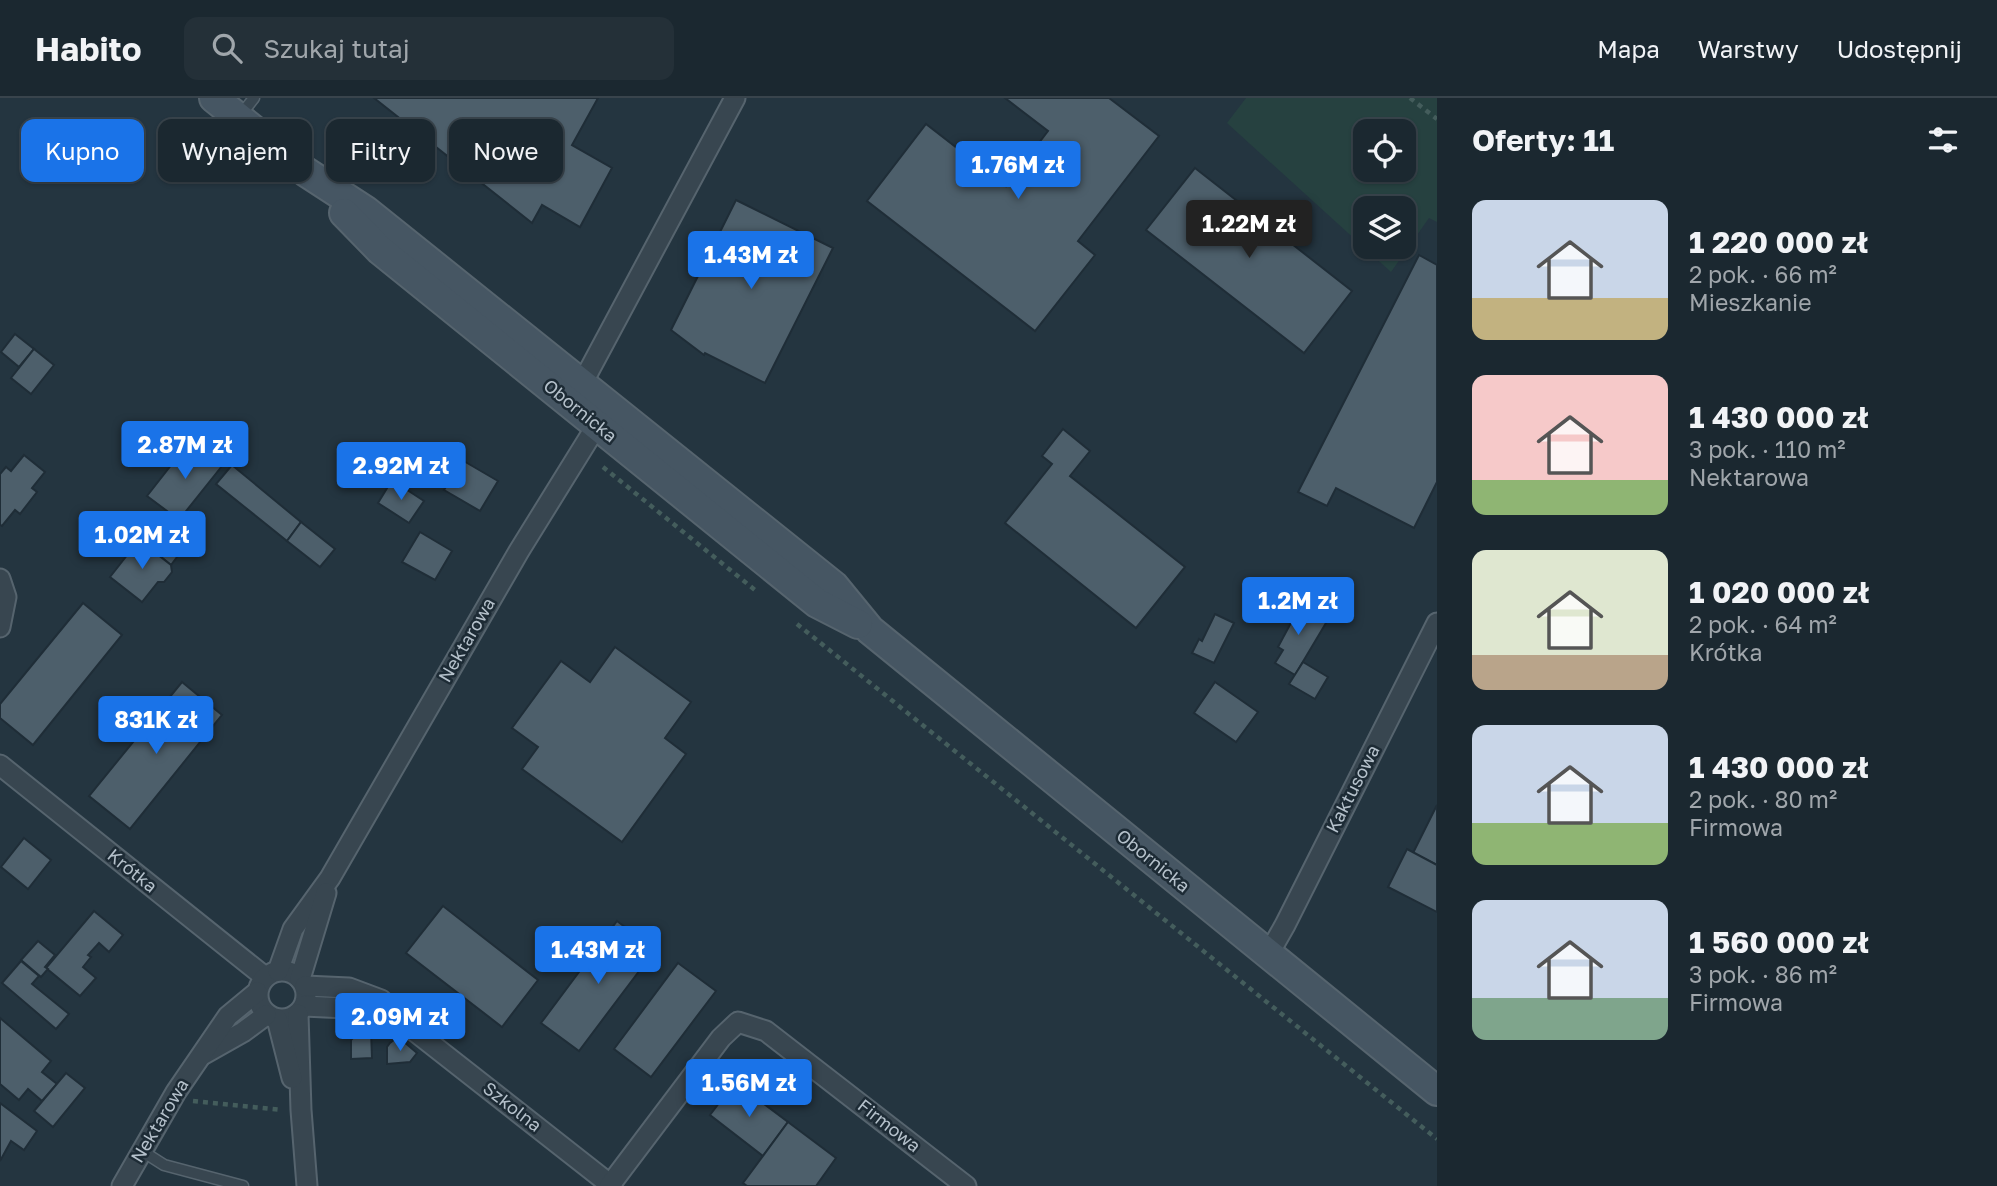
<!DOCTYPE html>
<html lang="pl">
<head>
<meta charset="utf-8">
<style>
  body { margin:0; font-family:"Golos Text",sans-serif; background:#243038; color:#f1f3f6; height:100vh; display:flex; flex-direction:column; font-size:26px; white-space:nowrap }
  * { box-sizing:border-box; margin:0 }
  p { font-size:23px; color:#a0a6ab }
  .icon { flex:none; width:38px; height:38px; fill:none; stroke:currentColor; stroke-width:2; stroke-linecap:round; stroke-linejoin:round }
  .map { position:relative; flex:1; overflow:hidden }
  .drawer { display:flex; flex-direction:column; background:#1b2830; width:560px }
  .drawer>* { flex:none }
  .guide { position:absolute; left:21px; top:21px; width:665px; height:63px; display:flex; gap:14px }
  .fabs { position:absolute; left:1353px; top:21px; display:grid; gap:14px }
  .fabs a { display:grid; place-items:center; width:63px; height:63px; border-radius:14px; background:#1b2830; box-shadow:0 2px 5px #0004,0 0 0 2px #39444c; font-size:35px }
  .price { position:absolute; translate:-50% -60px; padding:0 16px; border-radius:7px; background:#1a73e8; color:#fff; font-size:23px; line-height:46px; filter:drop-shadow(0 2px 4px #0008) }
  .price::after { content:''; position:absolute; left:50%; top:42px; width:21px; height:16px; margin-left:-10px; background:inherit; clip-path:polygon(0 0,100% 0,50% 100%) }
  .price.selected { background:#222; color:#fff }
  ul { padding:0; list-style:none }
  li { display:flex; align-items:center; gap:21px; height:175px; padding:0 35px }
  li span { display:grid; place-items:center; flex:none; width:196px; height:140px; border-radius:14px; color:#555 }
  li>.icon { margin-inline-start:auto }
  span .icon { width:84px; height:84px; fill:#fffc; stroke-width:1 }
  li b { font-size:30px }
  h2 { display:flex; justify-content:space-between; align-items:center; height:84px; padding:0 35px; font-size:30px }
  .tag { padding:0 24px; border-radius:14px; background:#1b2830; box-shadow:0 2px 5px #0004,0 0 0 2px #39444c; font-size:24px; line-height:63px }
  .tag.selected { background:#1a73e8; color:#fff }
  header { display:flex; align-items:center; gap:42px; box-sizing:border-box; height:98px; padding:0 35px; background:#1b2830; border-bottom:2px solid #39444c }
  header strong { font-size:33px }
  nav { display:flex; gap:38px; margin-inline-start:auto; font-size:24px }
  .search { width:490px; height:63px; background:#243038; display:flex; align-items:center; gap:18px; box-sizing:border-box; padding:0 24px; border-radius:14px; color:#a0a6ab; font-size:26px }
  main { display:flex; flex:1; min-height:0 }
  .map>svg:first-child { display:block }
  .green { fill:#264140; fill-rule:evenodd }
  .building { fill:#4d5f6b; stroke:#1f2d37; stroke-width:2 }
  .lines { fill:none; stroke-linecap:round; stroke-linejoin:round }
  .lane-casing { stroke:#56646e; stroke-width:13 }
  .street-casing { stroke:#56646e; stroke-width:23 }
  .secondary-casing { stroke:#56646e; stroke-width:32 }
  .path { stroke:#445d5c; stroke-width:4.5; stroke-dasharray:5 5; stroke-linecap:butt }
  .lane { stroke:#384650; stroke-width:10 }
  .street { stroke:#384650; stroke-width:19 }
  .secondary { stroke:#465663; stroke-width:28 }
  .labels { text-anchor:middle; stroke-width:5; stroke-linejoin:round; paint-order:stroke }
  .street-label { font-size:18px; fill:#b5c1cb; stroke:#1d2b35 }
</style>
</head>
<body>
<header>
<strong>Habito</strong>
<div class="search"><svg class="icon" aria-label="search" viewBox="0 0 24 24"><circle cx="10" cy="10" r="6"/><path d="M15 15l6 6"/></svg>Szukaj tutaj</div>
<nav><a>Mapa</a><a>Warstwy</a><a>Udostępnij</a></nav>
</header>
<main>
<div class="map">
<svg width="1437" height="1088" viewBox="0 0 1437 1088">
  <rect width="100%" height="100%" fill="#243540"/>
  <path class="green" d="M1246 0H1437V124L1429 120 1391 174 1227 25ZM1365 33H1404V72H1365ZM1365 110H1404V149H1365Z"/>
  <g class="building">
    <polygon points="374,0 598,0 572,47 612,70 580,129 542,107 532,125"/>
    <polygon points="1005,0 1109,0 1159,38 1078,143 1095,157 1035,233 867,103 926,26 1006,88 1048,33"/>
    <polygon points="1195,70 1352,193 1304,255 1146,132"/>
    <polygon points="736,102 833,150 765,285 705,255 704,257 671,232"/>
    <polygon points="1419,157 1437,167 1437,384 1414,430 1336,390 1327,408 1298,394"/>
    <polygon points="15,236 34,251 19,269 1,254"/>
    <polygon points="34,251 54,267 31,296 11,280"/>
    <polygon points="1063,331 1090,353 1070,378 1185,469 1136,530 1005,425 1052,366 1042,358"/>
    <polygon points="190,343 222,368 179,422 147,398"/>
    <polygon points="24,357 45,374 32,390 37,394 20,416 15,412 2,428 0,427 0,376 6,369 11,373"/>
    <polygon points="462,362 498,383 480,413 444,392"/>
    <polygon points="232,367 301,424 287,443 216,386"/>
    <polygon points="392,382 424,403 409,425 378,405"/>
    <polygon points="301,424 335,451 320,469 287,443"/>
    <polygon points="148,429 180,455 171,467 139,441"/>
    <polygon points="420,434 452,453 435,482 402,464"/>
    <polygon points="139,442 171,467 172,474 164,484 158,484 142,504 110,479"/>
    <polygon points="1289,503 1326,525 1295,577 1275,565 1283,552 1278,549 1292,523 1281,517"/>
    <polygon points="83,505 122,537 33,647 0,620 0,606"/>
    <polygon points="1215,516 1234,525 1214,565 1192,555 1199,541 1202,543"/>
    <polygon points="615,549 691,604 665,640 686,656 622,744 522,671 538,649 512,630 561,563 590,584"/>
    <polygon points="1303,564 1328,579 1315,601 1289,586"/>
    <polygon points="182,584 222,617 130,731 89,698"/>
    <polygon points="1215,584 1258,614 1236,644 1194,615"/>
    <polygon points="1437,707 1437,767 1413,755"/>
    <polygon points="24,740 51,762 28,791 1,769"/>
    <polygon points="1407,751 1437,767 1437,814 1388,789"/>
    <polygon points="443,808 538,882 502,929 406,855"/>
    <polygon points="94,813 123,837 109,854 99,845 88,857 91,859 83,869 96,880 80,898 46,870"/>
    <polygon points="617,823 655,852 579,953 541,925"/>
    <polygon points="38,843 55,857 45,869 48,871 41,879 21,862"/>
    <polygon points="21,863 39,878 32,886 69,916 56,931 2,885"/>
    <polygon points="678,865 716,893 651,979 614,951"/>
    <polygon points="0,920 51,963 42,974 57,986 42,1003 28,991 19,1002 0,986"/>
    <polygon points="365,927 371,932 372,960 351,961 351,942"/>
    <polygon points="395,941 403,943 417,955 410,964 387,966 387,949 390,945"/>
    <polygon points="66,975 85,990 53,1029 34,1013"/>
    <polygon points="735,984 788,1024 763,1058 710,1017"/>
    <polygon points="0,1005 37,1033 24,1052 11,1043 0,1063"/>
    <polygon points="788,1024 836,1060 816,1088 747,1088 743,1085"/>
  </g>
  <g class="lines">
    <defs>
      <g id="lane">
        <polyline points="239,19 254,0"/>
        <polyline points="142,1053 164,1067 243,1088"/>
      </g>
      <g id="street">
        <polyline points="577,295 735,0"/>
        <polyline points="0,481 6,499 0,529"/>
        <polyline points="0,667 265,879"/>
        <polyline points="1268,857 1285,827 1437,525"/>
        <circle cx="282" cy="897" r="24"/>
        <polyline points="278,873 293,831 330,780 519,453 602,319"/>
        <polyline points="300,881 326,795"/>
        <polyline points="305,888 349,890 381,902 412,931 612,1088"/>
        <polyline points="304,908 346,910 377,917 401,927"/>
        <polyline points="298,916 301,1012 307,1088"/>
        <polyline points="277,921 292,980"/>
        <polyline points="204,956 243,934 266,917"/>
        <polyline points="610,1087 721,940 738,924 766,933 966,1088"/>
        <polyline points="122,1088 176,994 228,918 257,894"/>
      </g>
      <g id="secondary">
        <polyline points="214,0 306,74 366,113 834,488 870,532 1437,993"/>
        <polyline points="344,115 380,152 817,505 858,526"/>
      </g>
    </defs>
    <use href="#lane" class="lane-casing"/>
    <use href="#street" class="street-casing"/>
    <use href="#secondary" class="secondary-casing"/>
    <g class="path">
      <polyline points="1410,0 1437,21"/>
      <polyline points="603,369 755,492"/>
      <polyline points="797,526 1437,1041"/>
      <polyline points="193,1003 282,1012"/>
    </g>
    <use href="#lane" class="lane"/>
    <use href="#street" class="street"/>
    <use href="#secondary" class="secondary"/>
  </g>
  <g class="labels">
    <g class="street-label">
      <text transform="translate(580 313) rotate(39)" y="6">Obornicka</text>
      <text transform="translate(467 542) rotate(-60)" y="6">Nektarowa</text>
      <text transform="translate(1353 691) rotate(-63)" y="6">Kaktusowa</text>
      <text transform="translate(1153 763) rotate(39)" y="6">Obornicka</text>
      <text transform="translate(132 773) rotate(39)" y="6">Krótka</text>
      <text transform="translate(512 1009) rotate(38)" y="6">Szkolna</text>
      <text transform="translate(160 1023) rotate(-59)" y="6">Nektarowa</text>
      <text transform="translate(889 1028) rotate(38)" y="6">Firmowa</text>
    </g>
  </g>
</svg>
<div class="fabs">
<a><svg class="icon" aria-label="locate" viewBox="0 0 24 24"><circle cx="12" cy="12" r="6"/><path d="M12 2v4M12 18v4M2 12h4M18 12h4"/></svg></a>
<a><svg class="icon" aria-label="layers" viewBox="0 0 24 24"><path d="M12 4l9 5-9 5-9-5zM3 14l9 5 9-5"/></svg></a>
</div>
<b class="price" style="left:1018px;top:103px">1.76M zł</b>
<b class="price selected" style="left:1249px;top:162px">1.22M zł</b>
<b class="price" style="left:751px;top:193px">1.43M zł</b>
<b class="price" style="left:185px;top:383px">2.87M zł</b>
<b class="price" style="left:401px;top:404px">2.92M zł</b>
<b class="price" style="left:142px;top:473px">1.02M zł</b>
<b class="price" style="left:1298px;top:539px">1.2M zł</b>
<b class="price" style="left:156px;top:658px">831K zł</b>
<b class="price" style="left:598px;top:888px">1.43M zł</b>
<b class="price" style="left:400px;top:955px">2.09M zł</b>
<b class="price" style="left:749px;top:1021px">1.56M zł</b>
<div class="guide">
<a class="tag selected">Kupno</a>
<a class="tag">Wynajem</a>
<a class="tag">Filtry</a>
<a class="tag">Nowe</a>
</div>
</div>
<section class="drawer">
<h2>Oferty: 11<svg class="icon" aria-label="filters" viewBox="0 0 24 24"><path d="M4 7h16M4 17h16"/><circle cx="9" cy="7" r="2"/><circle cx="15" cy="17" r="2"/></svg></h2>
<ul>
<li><span style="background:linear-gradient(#c9d6e8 70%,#c2b280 0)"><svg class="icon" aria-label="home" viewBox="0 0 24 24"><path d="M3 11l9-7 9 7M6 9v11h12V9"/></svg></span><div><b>1 220 000 zł</b><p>2 pok. · 66 m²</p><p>Mieszkanie</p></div></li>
<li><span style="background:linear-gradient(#f6c9c9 75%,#8fb573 0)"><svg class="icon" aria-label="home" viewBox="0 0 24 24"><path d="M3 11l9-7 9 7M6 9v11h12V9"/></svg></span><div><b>1 430 000 zł</b><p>3 pok. · 110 m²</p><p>Nektarowa</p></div></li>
<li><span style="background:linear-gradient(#dfe7d0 75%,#b9a48a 0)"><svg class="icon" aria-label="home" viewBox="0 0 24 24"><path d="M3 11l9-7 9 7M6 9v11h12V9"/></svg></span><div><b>1 020 000 zł</b><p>2 pok. · 64 m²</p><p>Krótka</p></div></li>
<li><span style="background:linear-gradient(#c9d6e8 70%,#8fb573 0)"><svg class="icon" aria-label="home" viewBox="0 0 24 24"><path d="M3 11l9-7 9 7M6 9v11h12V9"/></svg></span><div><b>1 430 000 zł</b><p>2 pok. · 80 m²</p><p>Firmowa</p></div></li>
<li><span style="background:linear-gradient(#c9d6e8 70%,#7fa58c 0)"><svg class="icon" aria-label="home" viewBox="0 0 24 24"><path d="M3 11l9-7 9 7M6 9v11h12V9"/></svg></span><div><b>1 560 000 zł</b><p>3 pok. · 86 m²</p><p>Firmowa</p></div></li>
</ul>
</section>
</main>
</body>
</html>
